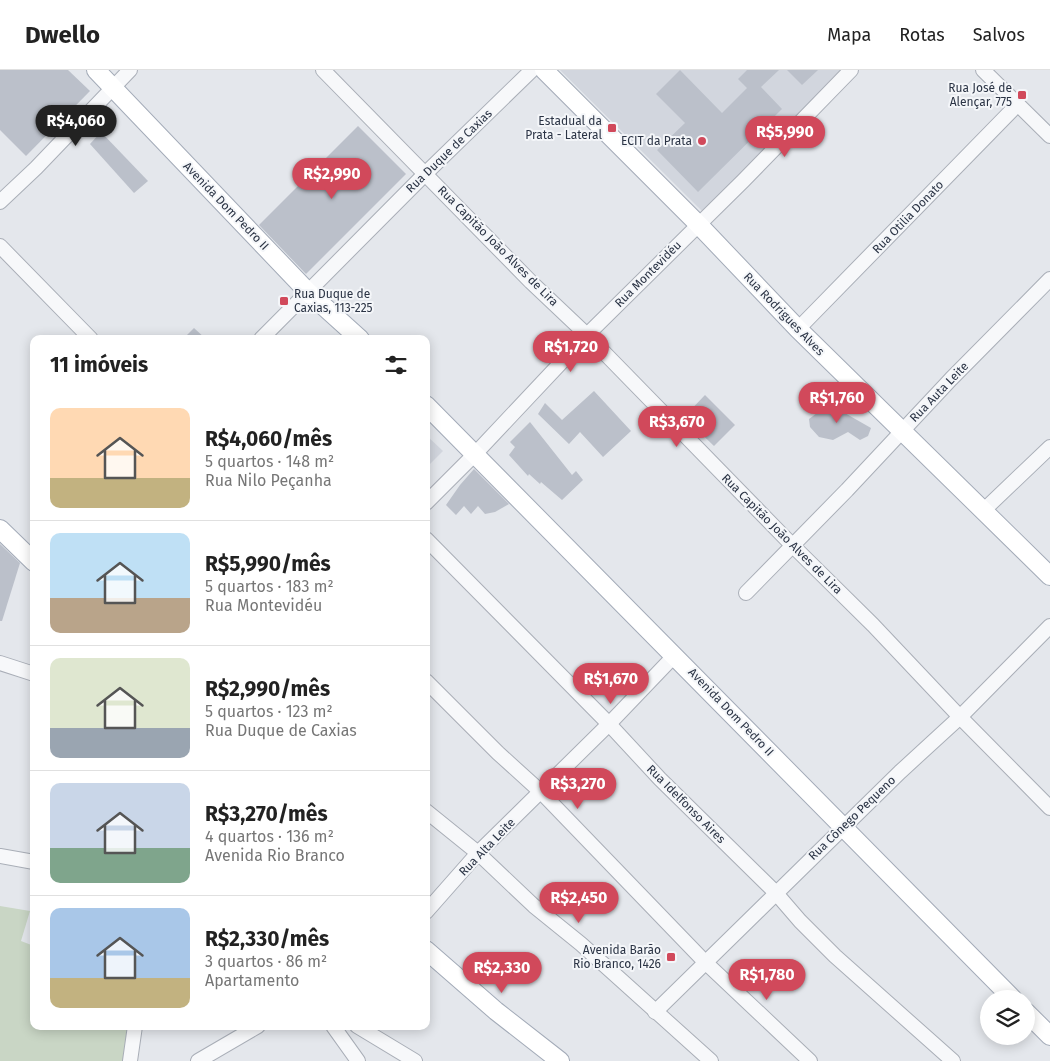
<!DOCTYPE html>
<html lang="pt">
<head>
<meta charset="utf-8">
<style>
  body { margin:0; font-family:"Fira Sans",sans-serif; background:#f2f2f2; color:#222; height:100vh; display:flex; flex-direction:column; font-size:19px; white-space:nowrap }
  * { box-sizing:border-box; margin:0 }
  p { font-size:16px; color:#767676 }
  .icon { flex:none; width:28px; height:28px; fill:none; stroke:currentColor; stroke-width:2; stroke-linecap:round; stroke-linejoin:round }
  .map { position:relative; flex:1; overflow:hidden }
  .panel { position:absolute; left:30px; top:265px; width:400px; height:695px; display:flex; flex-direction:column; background:#fff; border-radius:10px; box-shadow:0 2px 12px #0003 }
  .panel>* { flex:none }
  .fabs { position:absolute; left:980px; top:920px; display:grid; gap:10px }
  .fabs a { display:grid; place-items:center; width:55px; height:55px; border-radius:50%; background:#fff; box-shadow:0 2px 12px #0003; font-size:25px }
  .price { position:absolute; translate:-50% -42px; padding:0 11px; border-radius:18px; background:#d1495b; color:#fff; font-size:16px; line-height:32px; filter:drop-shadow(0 1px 2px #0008) }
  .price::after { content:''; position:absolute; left:50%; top:30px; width:15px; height:11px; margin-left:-8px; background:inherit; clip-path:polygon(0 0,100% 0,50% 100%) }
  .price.active { background:#222; color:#fff }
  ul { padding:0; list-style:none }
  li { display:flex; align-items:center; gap:15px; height:125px; padding:0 20px }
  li+li { border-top:1px solid #e0e0e0 }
  li span { display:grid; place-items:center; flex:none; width:140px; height:100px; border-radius:10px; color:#555 }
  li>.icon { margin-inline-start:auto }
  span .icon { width:60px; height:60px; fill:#fffc; stroke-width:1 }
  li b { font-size:21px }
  h2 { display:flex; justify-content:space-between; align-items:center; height:60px; padding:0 20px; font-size:21px }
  header { display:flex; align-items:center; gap:30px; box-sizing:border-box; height:70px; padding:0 25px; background:#fff; border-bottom:1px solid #e0e0e0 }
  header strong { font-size:24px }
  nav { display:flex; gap:28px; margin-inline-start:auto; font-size:18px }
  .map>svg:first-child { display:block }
  .built { fill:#d2d6de }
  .green { fill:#c9d6c5 }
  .building { fill:#bbc0ca }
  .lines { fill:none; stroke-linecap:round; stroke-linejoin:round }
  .minor-casing { stroke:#a9aeb7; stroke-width:16 }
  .major-casing { stroke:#a3abb8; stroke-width:20 }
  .minor { stroke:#f7f8fa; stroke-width:14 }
  .major { stroke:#fff; stroke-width:18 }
  .poi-dot { fill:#d1495b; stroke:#f4f6f9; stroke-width:2 }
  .labels { text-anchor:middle; stroke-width:4; stroke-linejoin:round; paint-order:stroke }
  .poi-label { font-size:12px; fill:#2b3445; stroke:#f4f6f9; text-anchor:end }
  .street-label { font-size:12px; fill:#2b3445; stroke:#f4f6f9 }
</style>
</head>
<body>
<header>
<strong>Dwello</strong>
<nav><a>Mapa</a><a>Rotas</a><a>Salvos</a></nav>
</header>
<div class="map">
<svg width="1050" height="991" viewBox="0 0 1050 991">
  <rect width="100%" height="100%" fill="#e4e7ec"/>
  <g class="built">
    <polygon points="560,0 843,0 703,142"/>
    <polygon points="426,365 443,381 426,398"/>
  </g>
  <polygon class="green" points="0,836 30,841 21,871 34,876 34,956 131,956 123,991 0,991"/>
  <g class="building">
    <polygon points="0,0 68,0 90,21 26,86 0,60"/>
    <polygon points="680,0 722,43 747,18 738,9 747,0 779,0 761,17 782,39 698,122 657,80 685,53 656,24"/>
    <polygon points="787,0 818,0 802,15"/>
    <polygon points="358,56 406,104 306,204 259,155"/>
    <polygon points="101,62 148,111 134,123 90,74"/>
    <polygon points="194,258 206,269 183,269"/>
    <polygon points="594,321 631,361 603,387 580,362 569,374 538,344 545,333 562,350"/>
    <polygon points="705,325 735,355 714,376 684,347"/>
    <polygon points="829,334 871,358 868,366 860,370 848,362 833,370 819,367 810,357 809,349"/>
    <polygon points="530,352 572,405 576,401 583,410 562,430 541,412 540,414 529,404 528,406 509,385 515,377 510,372"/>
    <polygon points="474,399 509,434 495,442 485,444 478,436 471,444 464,436 456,445 446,435 460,415"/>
    <polygon points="0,474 20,493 2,551 0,551"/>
  </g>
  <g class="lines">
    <defs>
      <g id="minor">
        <polyline points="323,0 531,212 587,265 792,475 873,555 960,647 1050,738"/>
        <polyline points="983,0 1050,66"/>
        <polyline points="0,132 36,98 130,0"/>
        <polyline points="0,176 91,269"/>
        <polyline points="798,259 1018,34"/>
        <polyline points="261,269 426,103 532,0"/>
        <polyline points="426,433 475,384 587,265 743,111 851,0"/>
        <polyline points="984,440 1050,377"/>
        <polyline points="426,469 609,654 660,709 775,822 800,851 835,886 953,991"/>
        <polyline points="746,523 847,420 951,309 1050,209"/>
        <polyline points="0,593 34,604"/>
        <polyline points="426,611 498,683 541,722 705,892 810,991"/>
        <polyline points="426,741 478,783 534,836 581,874 711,991"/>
        <polyline points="0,786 34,792"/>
        <polyline points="426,842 478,783 609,654 675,585"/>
        <polyline points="655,942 900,702 960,647 1050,556"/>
        <polyline points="333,956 358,991"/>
        <polyline points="357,956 415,991"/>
        <polyline points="130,991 135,956"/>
        <polyline points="198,991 258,956"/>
      </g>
      <g id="major">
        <polyline points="96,0 308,222 360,269"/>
        <polyline points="544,0 698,154 798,259 1050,506"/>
        <polyline points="426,335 1013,929"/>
        <polyline points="0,459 34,492"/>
        <polyline points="426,880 496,941 560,991"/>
        <polyline points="1026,942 1050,966"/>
      </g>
    </defs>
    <use href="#minor" class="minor-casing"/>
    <use href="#major" class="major-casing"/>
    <use href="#minor" class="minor"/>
    <use href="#major" class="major"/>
  </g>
  <g class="poi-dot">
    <rect x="1017" y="20" width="10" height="10" rx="2.5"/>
    <rect x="607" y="53" width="10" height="10" rx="2.5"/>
    <circle cx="702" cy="71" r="5"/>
    <rect x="279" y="226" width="10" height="10" rx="2.5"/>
    <rect x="666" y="882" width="10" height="10" rx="2.5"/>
  </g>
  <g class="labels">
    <g class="poi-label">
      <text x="1012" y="22">Rua José de<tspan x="1012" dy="14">Alençar, 775</tspan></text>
      <text x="602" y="55">Estadual da<tspan x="602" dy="14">Prata - Lateral</tspan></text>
      <text x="692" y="75">ECIT da Prata</text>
      <text x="294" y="228" text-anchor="start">Rua Duque de<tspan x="294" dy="14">Caxias, 113-225</tspan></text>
      <text x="661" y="884">Avenida Barão<tspan x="661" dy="14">Rio Branco, 1426</tspan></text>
    </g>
    <g class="street-label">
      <text transform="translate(449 81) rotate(-44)" y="4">Rua Duque de Caxias</text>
      <text transform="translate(226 136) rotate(46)" y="4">Avenida Dom Pedro II</text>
      <text transform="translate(908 147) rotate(-46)" y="4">Rua Otilia Donato</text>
      <text transform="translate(498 176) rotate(45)" y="4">Rua Capitão João Alves de Lira</text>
      <text transform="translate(648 204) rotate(-45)" y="4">Rua Montevidéu</text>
      <text transform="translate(784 244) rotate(46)" y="4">Rua Rodrigues Alves</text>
      <text transform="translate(939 322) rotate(-46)" y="4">Rua Auta Leite</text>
      <text transform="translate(782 464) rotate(45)" y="4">Rua Capitão João Alves de Lira</text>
      <text transform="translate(731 642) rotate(46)" y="4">Avenida Dom Pedro II</text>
      <text transform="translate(686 734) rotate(45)" y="4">Rua Idelfonso Aires</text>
      <text transform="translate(852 748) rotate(-44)" y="4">Rua Cônego Pequeno</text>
      <text transform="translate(487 777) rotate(-46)" y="4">Rua Alta Leite</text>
    </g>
  </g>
</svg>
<div class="fabs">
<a><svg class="icon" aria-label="layers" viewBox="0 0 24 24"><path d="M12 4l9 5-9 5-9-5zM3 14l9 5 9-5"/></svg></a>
</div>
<b class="price active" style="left:76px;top:77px">R$4,060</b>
<b class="price" style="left:785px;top:88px">R$5,990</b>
<b class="price" style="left:332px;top:130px">R$2,990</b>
<b class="price" style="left:571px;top:303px">R$1,720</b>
<b class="price" style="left:837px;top:354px">R$1,760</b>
<b class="price" style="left:677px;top:378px">R$3,670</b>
<b class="price" style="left:611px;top:635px">R$1,670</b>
<b class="price" style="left:578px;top:740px">R$3,270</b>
<b class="price" style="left:579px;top:854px">R$2,450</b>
<b class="price" style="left:502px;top:924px">R$2,330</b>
<b class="price" style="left:767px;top:931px">R$1,780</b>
<section class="panel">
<h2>11 imóveis<svg class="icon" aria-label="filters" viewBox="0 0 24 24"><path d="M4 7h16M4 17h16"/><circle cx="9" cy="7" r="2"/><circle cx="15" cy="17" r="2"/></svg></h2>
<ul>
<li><span style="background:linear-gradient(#ffd9b3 70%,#c2b280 0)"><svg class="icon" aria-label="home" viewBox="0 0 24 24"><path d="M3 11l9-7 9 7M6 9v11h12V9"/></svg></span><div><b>R$4,060/mês</b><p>5 quartos · 148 m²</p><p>Rua Nilo Peçanha</p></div></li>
<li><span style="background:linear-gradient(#bfe0f5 65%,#b9a48a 0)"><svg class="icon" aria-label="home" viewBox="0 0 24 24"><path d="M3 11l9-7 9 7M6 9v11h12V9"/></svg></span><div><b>R$5,990/mês</b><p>5 quartos · 183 m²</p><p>Rua Montevidéu</p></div></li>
<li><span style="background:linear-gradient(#dfe7d0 70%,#9aa5b1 0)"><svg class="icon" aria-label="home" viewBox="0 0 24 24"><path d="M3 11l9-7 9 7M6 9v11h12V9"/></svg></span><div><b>R$2,990/mês</b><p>5 quartos · 123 m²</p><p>Rua Duque de Caxias</p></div></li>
<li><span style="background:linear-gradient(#c9d6e8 65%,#7fa58c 0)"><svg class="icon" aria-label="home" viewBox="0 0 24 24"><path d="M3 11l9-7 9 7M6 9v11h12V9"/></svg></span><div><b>R$3,270/mês</b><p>4 quartos · 136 m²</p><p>Avenida Rio Branco</p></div></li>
<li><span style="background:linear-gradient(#a9c7e8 70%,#c2b280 0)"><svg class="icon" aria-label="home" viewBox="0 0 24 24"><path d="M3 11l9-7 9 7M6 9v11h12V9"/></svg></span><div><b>R$2,330/mês</b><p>3 quartos · 86 m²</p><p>Apartamento</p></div></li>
</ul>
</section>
</div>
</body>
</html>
